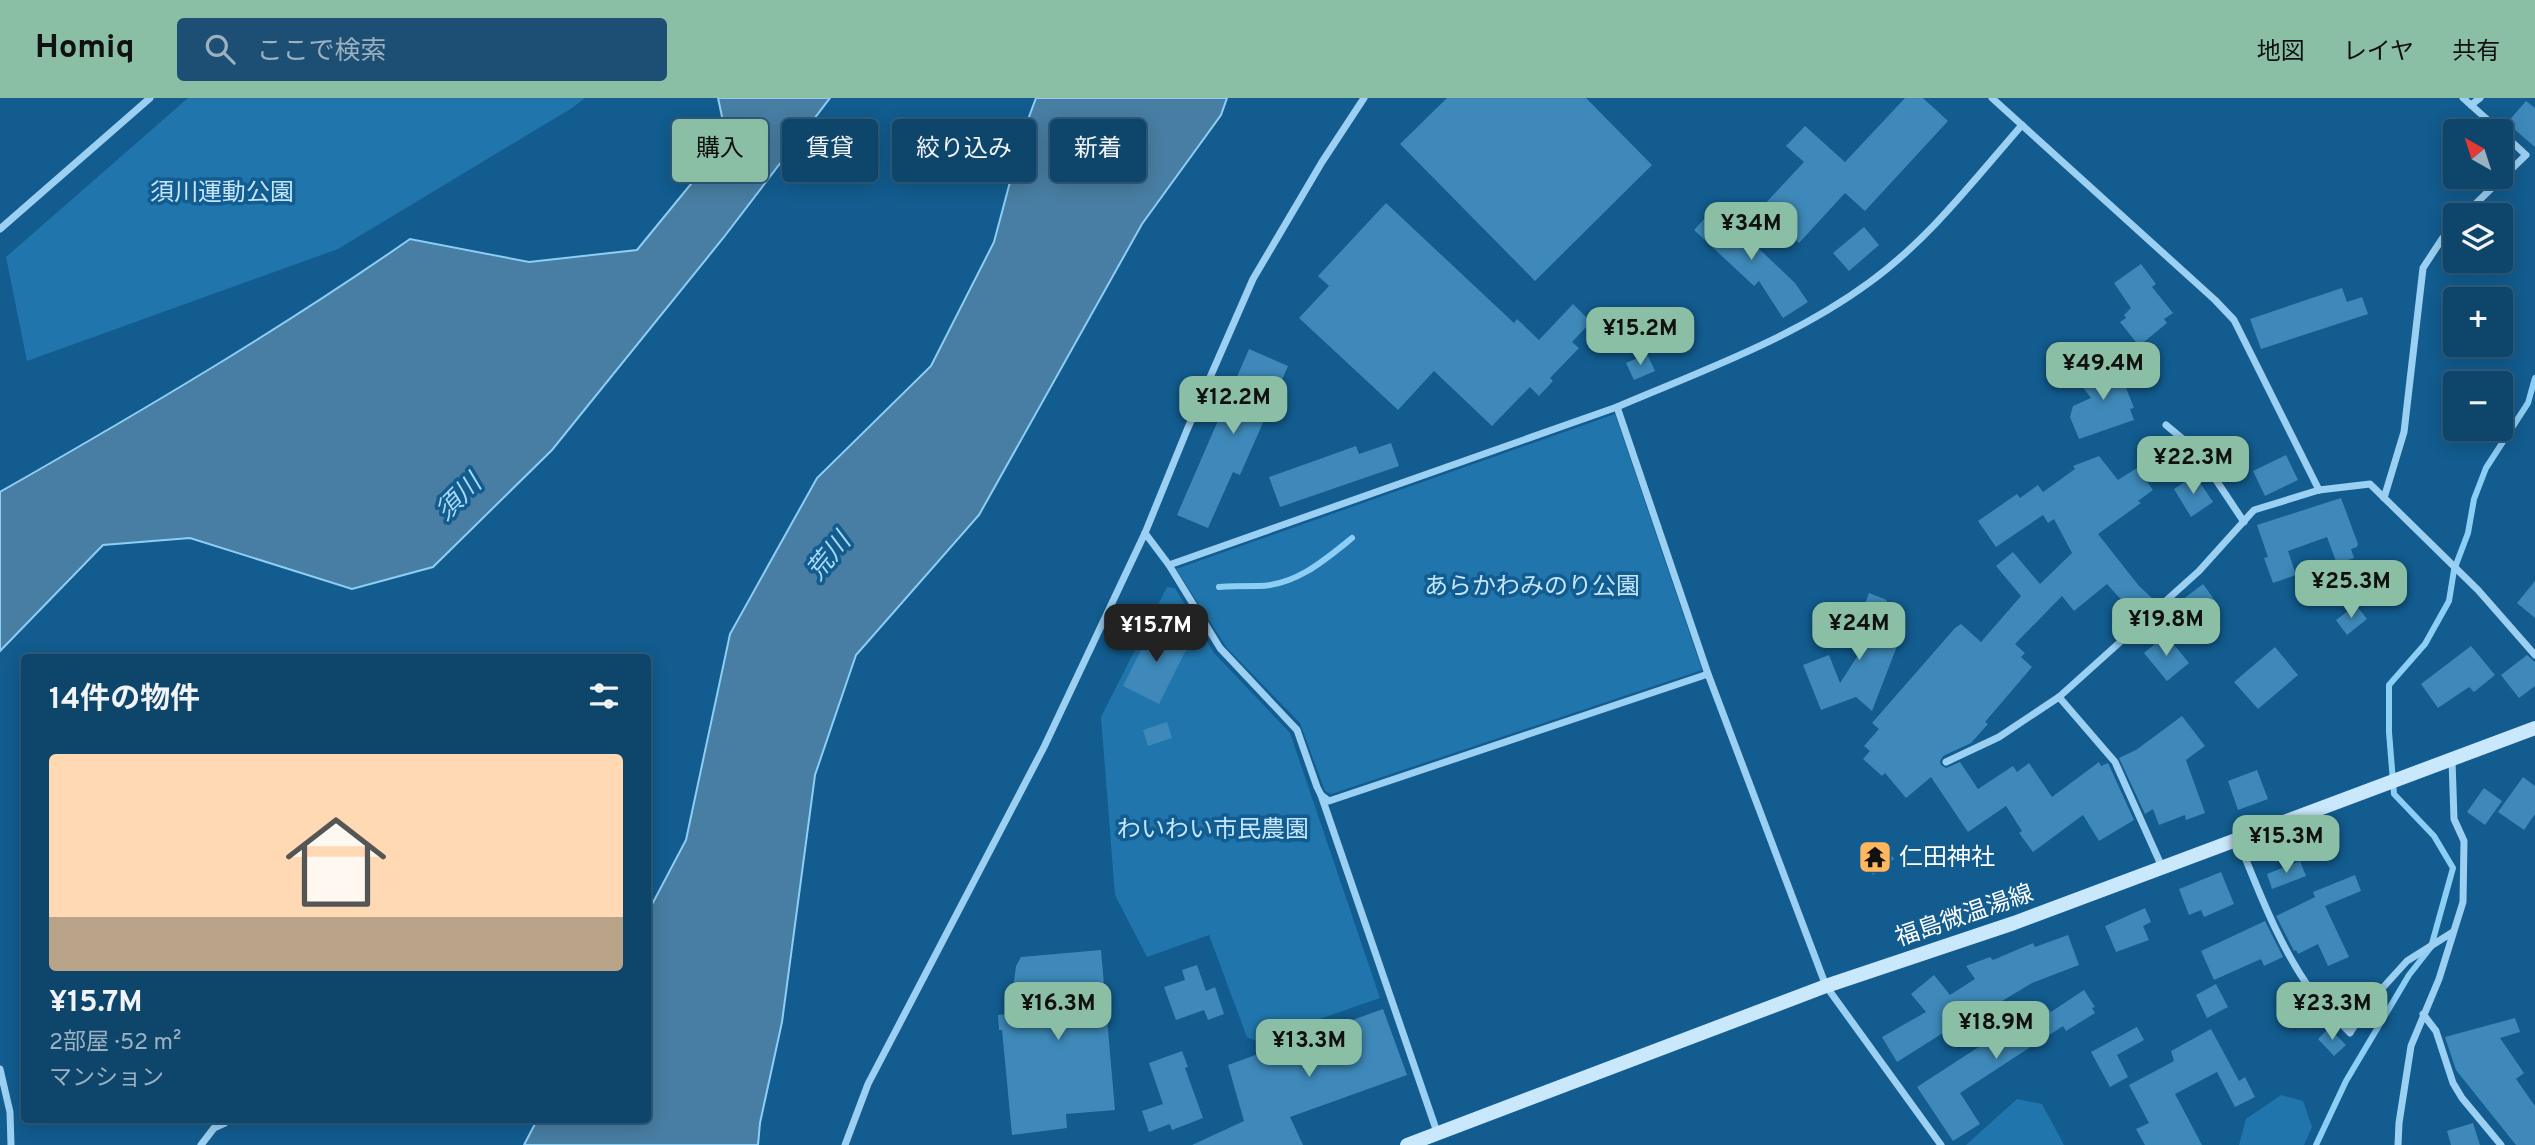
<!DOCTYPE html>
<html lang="ja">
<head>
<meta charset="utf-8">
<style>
  body { margin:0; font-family:Overpass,"Noto Sans JP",sans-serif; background:#1c4f73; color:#f1f3f6; height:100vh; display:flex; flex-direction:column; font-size:26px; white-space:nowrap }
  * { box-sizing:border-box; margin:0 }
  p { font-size:23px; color:#9bb1c1 }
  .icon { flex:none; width:38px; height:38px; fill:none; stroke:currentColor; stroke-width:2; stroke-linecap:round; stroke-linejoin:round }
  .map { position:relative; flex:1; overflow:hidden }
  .details { position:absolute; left:21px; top:556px; width:630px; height:469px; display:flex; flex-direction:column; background:#0e456b; border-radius:7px; box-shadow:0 4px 18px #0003,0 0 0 2px #2e5d7e }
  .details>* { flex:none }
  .hud { position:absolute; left:672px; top:21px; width:665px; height:63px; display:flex; gap:14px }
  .needle { width:46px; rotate:321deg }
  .controls { position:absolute; left:2443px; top:21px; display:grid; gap:14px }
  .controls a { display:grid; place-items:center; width:70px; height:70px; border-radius:7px; background:#0e456b; box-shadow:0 4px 18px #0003,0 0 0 2px #2e5d7e; font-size:35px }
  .price { position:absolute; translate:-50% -60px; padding:0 16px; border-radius:14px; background:#8abfa5; color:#111; font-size:23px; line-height:46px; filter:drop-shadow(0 2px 4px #0008) }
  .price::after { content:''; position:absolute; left:50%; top:42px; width:21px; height:16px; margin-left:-10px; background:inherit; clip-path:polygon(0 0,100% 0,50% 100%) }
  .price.current { background:#222; color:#fff }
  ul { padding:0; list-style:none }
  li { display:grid; align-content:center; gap:14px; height:371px; padding:0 28px }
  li+li { border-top:2px solid #2e5d7e }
  li span { display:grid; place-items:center; height:217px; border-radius:7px; color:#555 }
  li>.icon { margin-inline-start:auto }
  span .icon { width:126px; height:126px; fill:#fffc; stroke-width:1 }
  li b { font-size:30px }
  h2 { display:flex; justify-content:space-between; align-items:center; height:84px; padding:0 28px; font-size:30px }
  .tag { padding:0 24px; border-radius:7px; background:#0e456b; box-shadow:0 4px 18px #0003,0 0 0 2px #2e5d7e; font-size:24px; line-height:63px }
  .tag.current { background:#8abfa5; color:#111 }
  header { display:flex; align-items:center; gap:42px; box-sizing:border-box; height:98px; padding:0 35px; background:#8abfa5; color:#111 }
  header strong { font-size:33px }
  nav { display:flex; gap:38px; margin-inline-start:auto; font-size:24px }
  .search { width:490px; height:63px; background:#1c4f73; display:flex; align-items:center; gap:18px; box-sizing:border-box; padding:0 24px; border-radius:7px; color:#9bb1c1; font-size:26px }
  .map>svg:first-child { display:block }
  .green { fill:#2076ac }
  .water { fill:#487ea3; stroke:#8dcef5; stroke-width:2 }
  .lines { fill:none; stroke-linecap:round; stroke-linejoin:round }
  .stream { stroke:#8dcef5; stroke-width:6 }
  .building { fill:#3e89b9 }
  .street { stroke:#9cd0f2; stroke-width:7 }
  .secondary { stroke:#cae8fc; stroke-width:14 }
  .labels { text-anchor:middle; stroke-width:7; stroke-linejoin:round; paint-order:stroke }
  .park-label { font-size:24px; fill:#c3e6fd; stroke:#125c8f }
  .poi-label { font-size:24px; fill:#fff; stroke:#125c8f; text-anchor:start }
  .street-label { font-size:24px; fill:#fff; stroke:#125c8f }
  .water-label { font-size:26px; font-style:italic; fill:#a7daf9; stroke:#125c8f }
</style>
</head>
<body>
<header>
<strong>Homiq</strong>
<div class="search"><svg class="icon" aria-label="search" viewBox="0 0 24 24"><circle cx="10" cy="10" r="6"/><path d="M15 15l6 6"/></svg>ここで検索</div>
<nav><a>地図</a><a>レイヤ</a><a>共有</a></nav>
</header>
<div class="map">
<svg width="2535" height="1047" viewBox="0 0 2535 1047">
  <rect width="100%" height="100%" fill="#125c8f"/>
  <g class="green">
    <polygon points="188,0 585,0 572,10 338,151 27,263 6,159"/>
    <polygon points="1615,316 1702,572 1331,696 1325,693 1300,625 1227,550 1176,471"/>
    <polygon points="1167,489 1175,490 1214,555 1290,635 1380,900 1256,943 1247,939 1209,837 1147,859 1115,797 1101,619"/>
    <polygon points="2281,997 2303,1003 2312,1029 2304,1047 2239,1047 2246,1021"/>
    <polygon points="2017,1001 2042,1006 2064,1047 1966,1047"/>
  </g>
  <g class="water">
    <path d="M718 0H830L724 139 552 352 433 469 352 491 190 440 103 447 0 553V394C140 314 278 233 410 141L529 164 637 152 727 42Z"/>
    <polygon points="1036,0 1227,0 1221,17 1142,126 979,417 856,557 815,677 782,924 760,1025 758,1047 524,1047 537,1022 648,1022 648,814 686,742 730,536 817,380 931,268 994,144 1023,35"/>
  </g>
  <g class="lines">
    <g class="stream">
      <path d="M1219 489C1232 488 1245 488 1258 488 1295 488 1325 462 1352 440"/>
      <polyline points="2316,1047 2346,983 2409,877 2431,849 2453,770 2434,738 2394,696 2389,634 2389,587 2425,546 2449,503 2454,472 2468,435 2474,401 2486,370 2528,305 2535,280"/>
    </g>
  </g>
  <g class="building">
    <polygon points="1447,0 1586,0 1652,67 1535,183 1400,46"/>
    <polygon points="1905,0 1923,0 1948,23 1865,113 1845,95 1799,145 1761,110 1804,64 1786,48 1805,28 1845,64"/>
    <polygon points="2526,3 2535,10 2535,49 2507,25"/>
    <polygon points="1386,105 1514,225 1517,221 1539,242 1573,206 1591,224 1572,244 1579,250 1550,280 1553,283 1539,298 1530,289 1492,328 1434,273 1398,312 1299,220 1329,188 1318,178"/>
    <polygon points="1715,109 1795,185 1808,204 1783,220 1759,183 1754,188 1694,132"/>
    <polygon points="1864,129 1879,147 1849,173 1833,155"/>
    <polygon points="2141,166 2156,186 2152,189 2173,215 2164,221 2167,225 2139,248 2120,224 2126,220 2124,217 2131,210 2114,185"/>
    <polygon points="2342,190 2347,204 2362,199 2368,216 2261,251 2250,221"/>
    <polygon points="1249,251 1288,268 1240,377 1233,374 1208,430 1177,417"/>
    <polygon points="1647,256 1655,273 1634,282 1626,265"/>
    <polygon points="2115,259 2127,273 2121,277 2134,310 2130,311 2134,322 2079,341 2070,319 2073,308 2091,300 2081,287"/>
    <polygon points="1391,345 1399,368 1280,409 1269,379 1356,348 1359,356"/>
    <polygon points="2286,357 2298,382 2265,398 2253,373"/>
    <polygon points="2099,358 2118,382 2137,370 2153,392 2138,403 2141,405 2098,436 2139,488 2153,501 2135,517 2107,486 2074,513 2062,498 2015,546 2025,555 2021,559 2032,569 1985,624 1988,626 1971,645 1943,658 1940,663 1941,667 1946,670 1960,664 1978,691 2013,668 2017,674 2029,665 2052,699 2099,664 2101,668 2108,665 2134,722 2099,743 2083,717 2033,754 2019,735 2022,733 2006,708 1968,734 1931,679 1906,700 1885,675 1882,678 1863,661 1870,653 1864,648 1879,631 1872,625 1955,530 1961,526 1981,544 2021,498 1996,468 2013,454 2040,486 2072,455 2054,421 2048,425 2043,417 1996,449 1978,423 2017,396 2020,400 2038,387 2043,394 2075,371 2073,368"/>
    <polygon points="2195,377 2213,404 2191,419 2174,391"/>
    <polygon points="2341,400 2358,446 2357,449 2351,451 2354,460 2337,466 2327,439 2288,453 2296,477 2273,485 2264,460 2268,459 2257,427"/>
    <polygon points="2535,483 2535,520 2517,505"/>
    <polygon points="2203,486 2216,504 2198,517 2195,513 2192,516 2182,502"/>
    <polygon points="1869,495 1887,502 1880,521 1904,530 1872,613 1856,599 1821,612 1803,567 1829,557 1840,585 1860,554 1868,532 1857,527"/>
    <polygon points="2356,507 2367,521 2347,537 2336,522"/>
    <polygon points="1154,526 1190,544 1159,606 1123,588"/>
    <polygon points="2166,537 2189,565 2167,583 2144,555"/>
    <polygon points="2471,548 2495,577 2474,594 2469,589 2438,610 2421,586"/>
    <polygon points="2275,549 2298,577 2258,611 2234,584"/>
    <polygon points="2527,557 2535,564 2535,588 2519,600 2501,577"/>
    <polygon points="2182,618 2205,648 2186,662 2205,715 2186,722 2185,717 2159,727 2153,711 2145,716 2119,660 2136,652"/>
    <polygon points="1167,624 1172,640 1148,648 1143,632"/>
    <polygon points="2257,672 2268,701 2238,712 2228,683"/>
    <polygon points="2523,679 2535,688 2535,716 2524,732 2498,714"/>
    <polygon points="2484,690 2502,703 2485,727 2467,714"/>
    <polygon points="1881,744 1894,761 1873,777 1860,760"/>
    <polygon points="2300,763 2306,778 2272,791 2267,776"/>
    <polygon points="2221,774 2234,806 2204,819 2201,812 2189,817 2179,791"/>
    <polygon points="2355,777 2361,793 2325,808 2349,859 2328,868 2318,846 2298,856 2296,852 2294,853 2276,818 2315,799 2313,794"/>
    <polygon points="2145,810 2151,824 2143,828 2149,842 2116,854 2105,828"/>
    <polygon points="2265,823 2283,859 2264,868 2261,861 2214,882 2201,853"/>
    <polygon points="2068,837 2079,867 2032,885 1964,926 1962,923 1897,964 1882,939 1926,914 1911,896 1934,877 1950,897 1975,881 1966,868 1990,859 1993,862 2033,845 2035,849"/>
    <polygon points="1101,852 1115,1012 1066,1016 1067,1030 1012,1037 1002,932 999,932 998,917 1030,914 1014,884 1016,868 1021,859"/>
    <polygon points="1197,867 1206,893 1215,889 1224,916 1208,922 1204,912 1176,922 1164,889 1185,882 1182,872"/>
    <polygon points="2216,886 2228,909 2207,920 2196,897"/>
    <polygon points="2084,892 2095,909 2092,910 2095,915 2066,933 2063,928 1960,995 1980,1026 1953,1043 1917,989 2045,906 2051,914"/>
    <polygon points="1383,911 1407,977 1290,1019 1303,1047 1192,1047 1244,1023 1228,967"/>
    <polygon points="2515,920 2520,934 2500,940 2524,975 2516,981 2535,1008 2535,1047 2516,1047 2456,972 2445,939"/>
    <polygon points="2137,929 2144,942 2117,957 2128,979 2110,989 2091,954"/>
    <polygon points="2329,930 2346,947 2334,958 2318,941"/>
    <polygon points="2211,931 2239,983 2245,979 2255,999 2235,1009 2217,974 2175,996 2202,1047 2145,1047 2136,1031 2149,1025 2129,987 2174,963 2171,953"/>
    <polygon points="1182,953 1188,969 1185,970 1203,1020 1172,1032 1170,1026 1149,1034 1142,1013 1163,1006 1149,965"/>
    <polygon points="2473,1025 2480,1047 2451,1047 2447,1033"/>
  </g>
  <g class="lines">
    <g class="street">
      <polyline points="1992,0 2215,202 2234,222 2319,392"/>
      <polyline points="2463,0 2500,33"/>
      <polyline points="2471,7 2480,0"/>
      <polyline points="2464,117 2526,57 2501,34"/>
      <polyline points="0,131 150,0"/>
      <path d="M1617 309C1704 272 1794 240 1870 184 1929 141 1974 82 2022 27"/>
      <polyline points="2166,327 2196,352 2244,424"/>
      <polyline points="2384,400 2404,334 2423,170 2442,141 2455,127"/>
      <polyline points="1145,435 1169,467 1617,309 1708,576 1826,888 1941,1047"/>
      <polyline points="1169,467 1220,550 1297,632 1317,689 1321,697 1329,703 1708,576"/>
      <polyline points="2059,599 2115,664 2162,769"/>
      <polyline points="1946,664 1999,639 2059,599 2199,473 2254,412 2319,392 2370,386 2478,492 2535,557"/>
      <polyline points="1321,697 1437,1034"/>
      <path d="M2238 742C2259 794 2282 855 2316 899 2326 912 2339 923 2350 935L2368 906 2407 863 2453 834"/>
      <polyline points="2423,916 2436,933 2453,985 2462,1000 2501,1047"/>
      <polyline points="0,971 10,1014 11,1047"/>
      <polyline points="201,1047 214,1030 225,1025"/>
      <polyline points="845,1047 868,986 1044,649 1145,435 1187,332 1253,181 1322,64 1364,0"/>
      <polyline points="2398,1047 2399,1025 2411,948 2439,881 2463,804 2464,743 2454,721 2452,662"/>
    </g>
    <polyline class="secondary" points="1407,1047 1826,888 2014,825 2535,630"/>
  </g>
  <defs>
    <symbol id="temple-square" viewBox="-11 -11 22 22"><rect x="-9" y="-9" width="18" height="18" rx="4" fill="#ffb65c" stroke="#125c8f"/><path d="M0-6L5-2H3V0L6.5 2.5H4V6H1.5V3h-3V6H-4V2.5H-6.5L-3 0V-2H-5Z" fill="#111"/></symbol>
  </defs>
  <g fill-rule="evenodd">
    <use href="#temple-square" x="1856" y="740" width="38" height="38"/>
  </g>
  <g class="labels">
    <g class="park-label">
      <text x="222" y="102">須川運動公園</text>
      <text x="1532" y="496">あらかわみのり公園</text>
      <text x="1213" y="739">わいわい市民農園</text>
    </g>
    <g class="poi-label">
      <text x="1899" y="767">仁田神社</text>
    </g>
    <g class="street-label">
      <text transform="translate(1964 817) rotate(-19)" y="8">福島微温湯線</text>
    </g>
    <g class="water-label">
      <text transform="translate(458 399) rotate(-45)" y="9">須川</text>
      <text transform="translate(828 458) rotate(-51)" y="9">荒川</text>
    </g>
  </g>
</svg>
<div class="controls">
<a><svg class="needle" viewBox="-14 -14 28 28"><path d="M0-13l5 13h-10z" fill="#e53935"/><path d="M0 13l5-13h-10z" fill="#9bb1c1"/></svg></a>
<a><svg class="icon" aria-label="layers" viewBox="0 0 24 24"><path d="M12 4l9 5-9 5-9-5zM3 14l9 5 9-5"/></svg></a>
<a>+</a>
<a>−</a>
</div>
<b class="price" style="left:1751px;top:164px">¥34M</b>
<b class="price" style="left:1640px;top:269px">¥15.2M</b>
<b class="price" style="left:2103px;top:304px">¥49.4M</b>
<b class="price" style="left:1233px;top:338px">¥12.2M</b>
<b class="price" style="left:2193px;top:398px">¥22.3M</b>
<b class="price" style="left:2351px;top:522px">¥25.3M</b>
<b class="price" style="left:2166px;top:560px">¥19.8M</b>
<b class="price" style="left:1859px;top:564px">¥24M</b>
<b class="price current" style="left:1156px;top:566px">¥15.7M</b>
<b class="price" style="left:2286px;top:777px">¥15.3M</b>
<b class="price" style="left:1058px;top:944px">¥16.3M</b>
<b class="price" style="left:2332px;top:944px">¥23.3M</b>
<b class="price" style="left:1996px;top:963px">¥18.9M</b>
<b class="price" style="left:1309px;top:981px">¥13.3M</b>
<div class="hud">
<a class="tag current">購入</a>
<a class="tag">賃貸</a>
<a class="tag">絞り込み</a>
<a class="tag">新着</a>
</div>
<section class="details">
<h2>14件の物件<svg class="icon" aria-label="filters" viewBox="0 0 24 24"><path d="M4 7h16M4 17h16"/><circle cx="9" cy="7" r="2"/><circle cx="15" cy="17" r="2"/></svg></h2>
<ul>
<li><span style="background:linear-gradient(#ffd9b3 75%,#b9a48a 0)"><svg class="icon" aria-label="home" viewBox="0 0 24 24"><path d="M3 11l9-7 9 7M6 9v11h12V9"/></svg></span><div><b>¥15.7M</b><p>2部屋 · 52 m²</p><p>マンション</p></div></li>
</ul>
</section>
</div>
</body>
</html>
